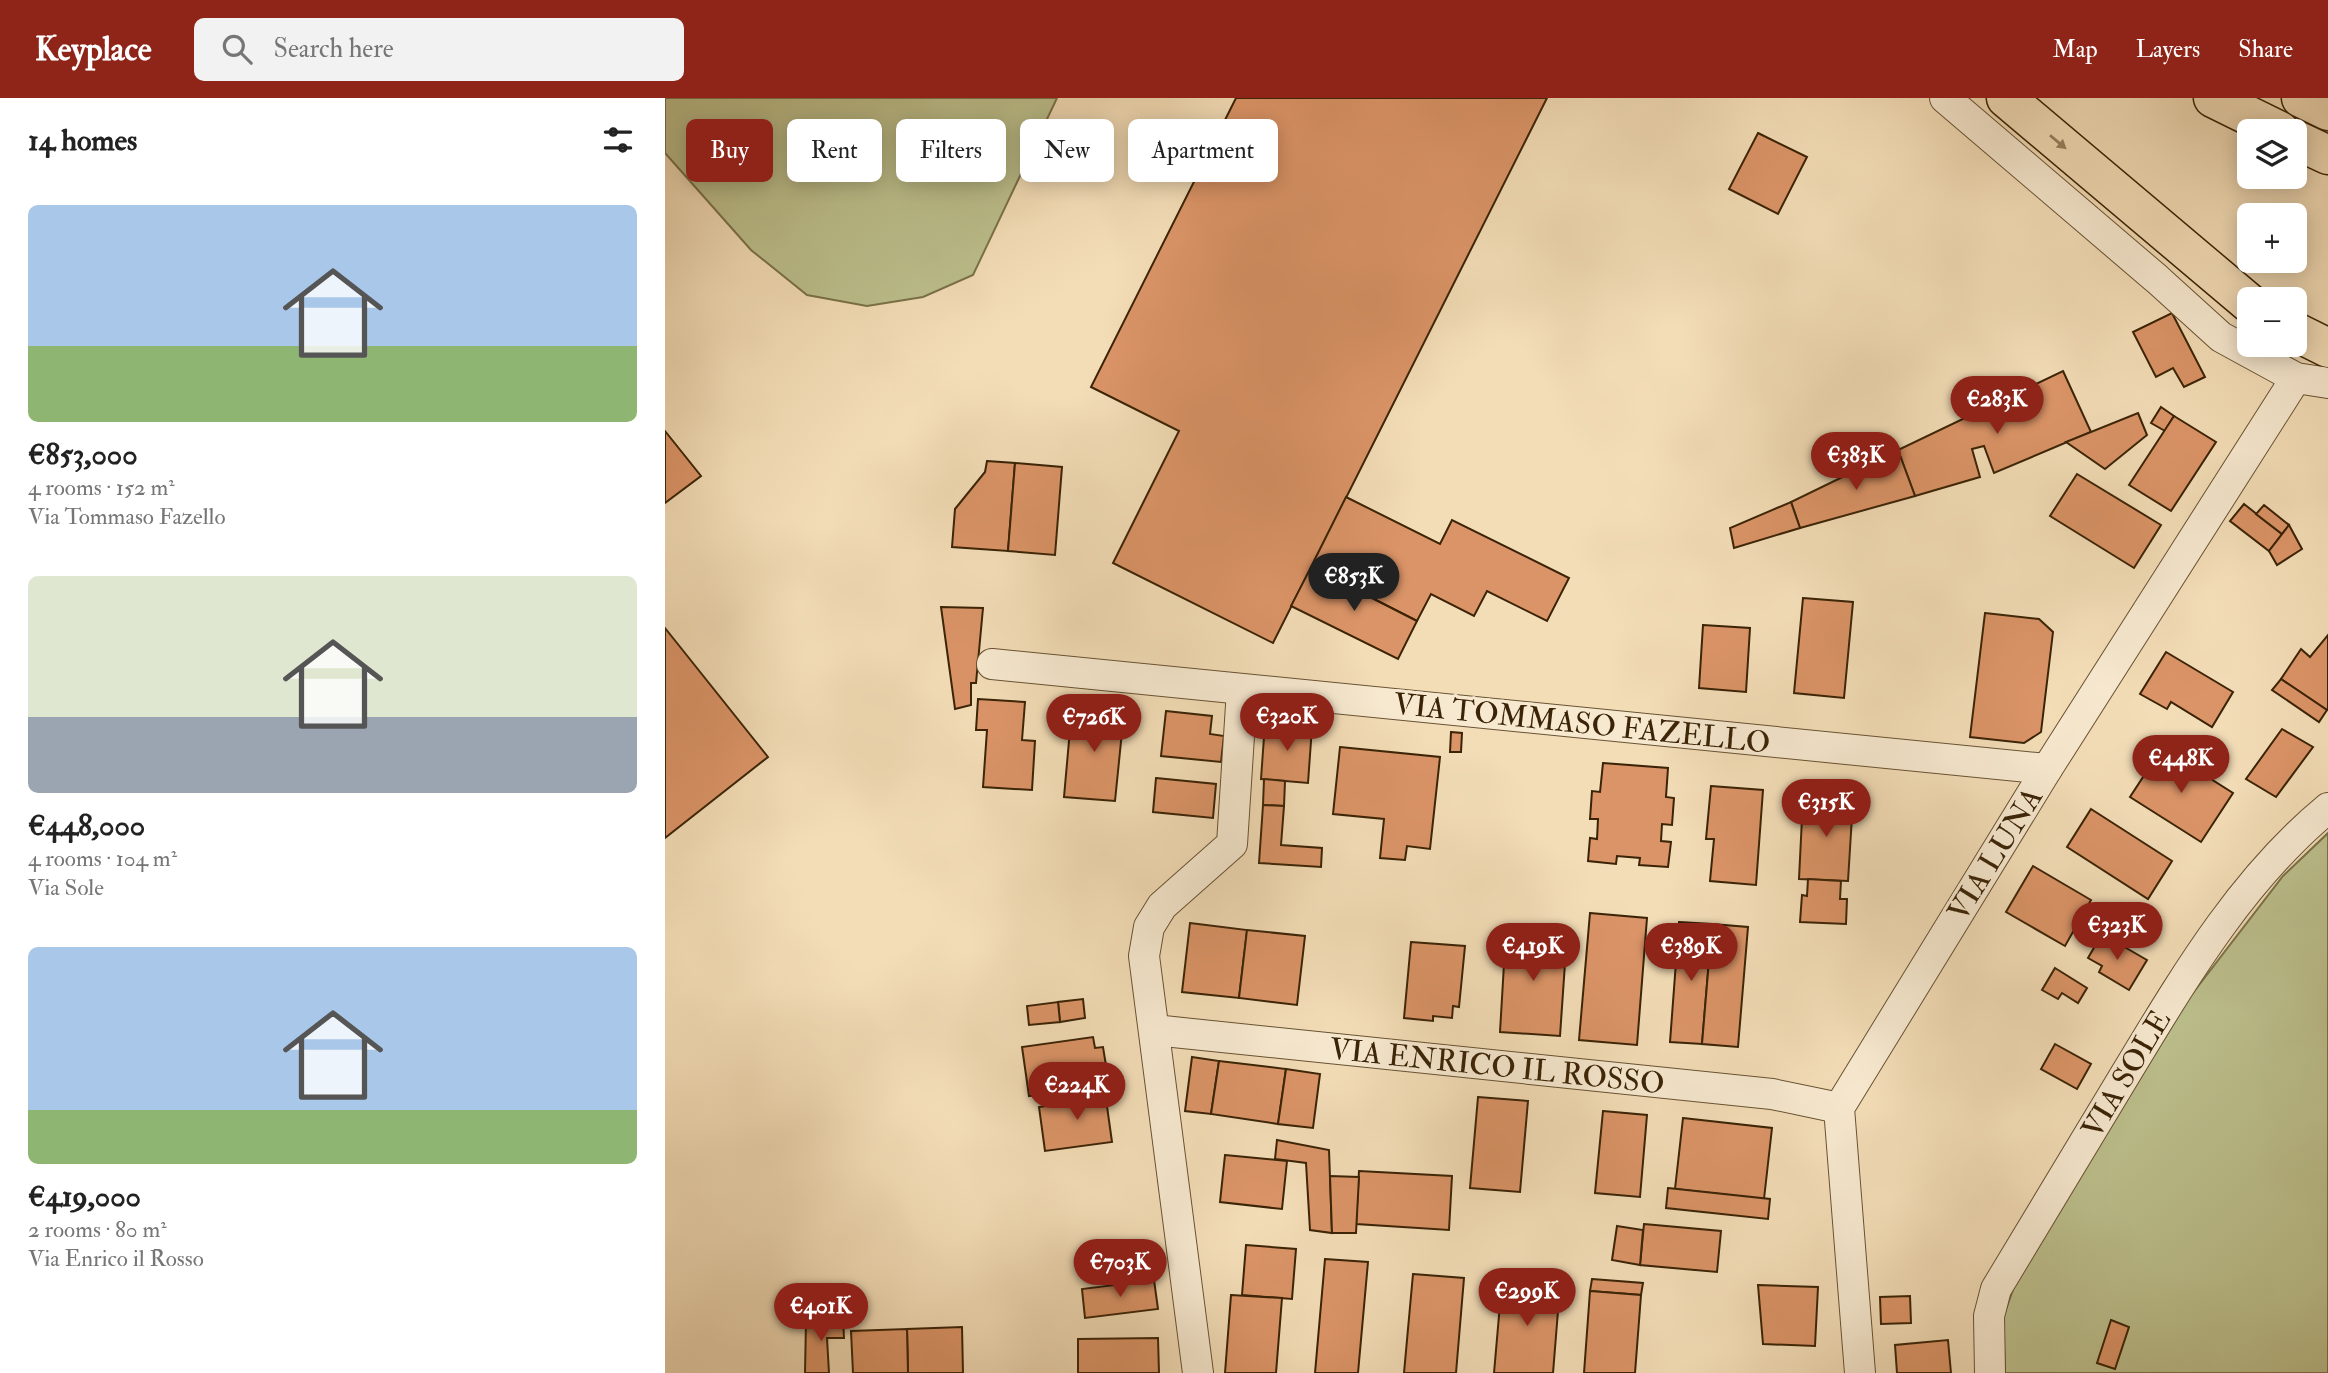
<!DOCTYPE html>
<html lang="en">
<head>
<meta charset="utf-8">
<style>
  body { margin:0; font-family:"IM FELL Double Pica",serif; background:#f2f2f2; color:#222; height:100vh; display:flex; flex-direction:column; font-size:26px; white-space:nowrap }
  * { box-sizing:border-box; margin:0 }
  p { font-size:23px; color:#767676 }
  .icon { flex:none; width:38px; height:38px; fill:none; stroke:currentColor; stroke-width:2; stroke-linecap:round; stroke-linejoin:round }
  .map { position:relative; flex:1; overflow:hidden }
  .drawer { display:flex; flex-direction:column; background:#fff; width:665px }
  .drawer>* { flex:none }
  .guide { position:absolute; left:21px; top:21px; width:665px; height:63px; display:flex; gap:14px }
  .buttons { position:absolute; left:1572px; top:21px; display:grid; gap:14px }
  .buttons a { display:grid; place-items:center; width:70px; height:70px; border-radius:10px; background:#fff; box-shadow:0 4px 18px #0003; font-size:35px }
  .price { position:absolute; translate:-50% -60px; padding:0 16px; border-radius:24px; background:#8f2418; color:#fff; font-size:23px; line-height:46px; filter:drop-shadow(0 2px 4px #0008) }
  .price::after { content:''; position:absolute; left:50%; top:42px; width:21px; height:16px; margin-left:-10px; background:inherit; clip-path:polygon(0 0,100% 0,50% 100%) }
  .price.current { background:#222; color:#fff }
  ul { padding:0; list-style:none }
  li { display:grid; align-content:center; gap:14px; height:371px; padding:0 28px }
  li span { display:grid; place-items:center; height:217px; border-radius:10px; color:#555 }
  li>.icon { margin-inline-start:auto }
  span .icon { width:126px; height:126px; fill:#fffc; stroke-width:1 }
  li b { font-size:30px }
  h2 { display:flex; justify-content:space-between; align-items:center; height:84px; padding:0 28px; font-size:30px }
  .pill { padding:0 24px; border-radius:10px; background:#fff; box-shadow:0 4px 18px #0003; font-size:24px; line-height:63px }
  .pill.current { background:#8f2418; color:#fff }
  header { display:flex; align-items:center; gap:42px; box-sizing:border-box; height:98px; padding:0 35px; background:#8f2418; color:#fff }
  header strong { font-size:33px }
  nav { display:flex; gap:38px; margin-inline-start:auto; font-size:24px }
  .search { width:490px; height:63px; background:#f2f2f2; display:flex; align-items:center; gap:18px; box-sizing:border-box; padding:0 24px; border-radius:10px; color:#767676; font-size:26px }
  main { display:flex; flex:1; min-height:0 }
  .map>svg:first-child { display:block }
  .green { fill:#bcc08d; stroke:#7b724a; stroke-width:2 }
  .building { fill:#db9467; stroke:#3a2306; stroke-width:2 }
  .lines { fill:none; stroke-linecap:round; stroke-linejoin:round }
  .minor-casing { stroke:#685232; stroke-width:32 }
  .major-casing { stroke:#3a2306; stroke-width:41 }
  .minor { stroke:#f7e9d0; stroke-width:30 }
  .major { stroke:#f3ddb7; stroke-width:38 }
  .oneway { fill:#96805e }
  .labels { text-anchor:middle; stroke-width:6; stroke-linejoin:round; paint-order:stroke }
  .street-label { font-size:30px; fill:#3a2306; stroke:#f7e9d0 }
</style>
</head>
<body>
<header>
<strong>Keyplace</strong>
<div class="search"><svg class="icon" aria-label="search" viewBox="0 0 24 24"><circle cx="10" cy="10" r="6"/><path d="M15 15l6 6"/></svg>Search here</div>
<nav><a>Map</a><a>Layers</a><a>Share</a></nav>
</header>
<main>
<section class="drawer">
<h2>14 homes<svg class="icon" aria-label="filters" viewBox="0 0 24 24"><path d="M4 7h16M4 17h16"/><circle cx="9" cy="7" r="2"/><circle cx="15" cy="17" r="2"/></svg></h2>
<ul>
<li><span style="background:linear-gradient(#a9c7e8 65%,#8fb573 0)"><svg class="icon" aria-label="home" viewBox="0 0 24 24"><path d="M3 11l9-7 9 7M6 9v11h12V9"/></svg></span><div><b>€853,000</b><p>4 rooms · 152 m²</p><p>Via Tommaso Fazello</p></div></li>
<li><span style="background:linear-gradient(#dfe7d0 65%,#9aa5b1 0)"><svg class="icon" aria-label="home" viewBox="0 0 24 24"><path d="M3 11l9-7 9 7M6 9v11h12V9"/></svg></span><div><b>€448,000</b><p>4 rooms · 104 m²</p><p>Via Sole</p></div></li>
<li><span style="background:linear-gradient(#a9c7e8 75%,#8fb573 0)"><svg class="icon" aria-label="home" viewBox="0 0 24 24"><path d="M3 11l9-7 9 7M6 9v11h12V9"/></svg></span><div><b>€419,000</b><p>2 rooms · 80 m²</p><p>Via Enrico il Rosso</p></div></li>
</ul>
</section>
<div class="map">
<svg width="1663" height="1275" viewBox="0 0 1663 1275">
  <rect width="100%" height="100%" fill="#f3ddb7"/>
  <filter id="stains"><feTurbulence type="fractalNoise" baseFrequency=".00286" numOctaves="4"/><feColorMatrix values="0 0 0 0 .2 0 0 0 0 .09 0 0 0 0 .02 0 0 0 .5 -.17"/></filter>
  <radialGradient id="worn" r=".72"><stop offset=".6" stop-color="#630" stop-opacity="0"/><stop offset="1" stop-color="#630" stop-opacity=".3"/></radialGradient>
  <g class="green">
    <polygon points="0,0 392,0 308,177 258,199 202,208 142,197 86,152 0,55"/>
    <polygon points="1663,735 1663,1275 1340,1275 1338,1220 1350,1186 1524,900 1618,778"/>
  </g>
  <g class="building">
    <polygon points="571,0 882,0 608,545 448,465 514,333 426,289"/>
    <polygon points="1093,35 1142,59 1113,116 1064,91"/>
    <polygon points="1507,215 1540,279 1519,289 1508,270 1491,279 1468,234"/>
    <polygon points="1398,273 1426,334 1329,375 1319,348 1307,351 1315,379 1250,398 1233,352"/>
    <polygon points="1496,309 1509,318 1500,333 1486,325"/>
    <polygon points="1473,315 1482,337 1440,371 1401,344"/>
    <polygon points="1509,318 1551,344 1506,413 1464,387"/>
    <polygon points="0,333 36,378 0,405"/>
    <polygon points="1233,352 1250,398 1135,430 1126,404"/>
    <polygon points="322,363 350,365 343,453 287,449 290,411 320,374"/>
    <polygon points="350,365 397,369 390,457 343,453"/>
    <polygon points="1412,376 1496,427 1469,470 1385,418"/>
    <polygon points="681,399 775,446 787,422 904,480 882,523 822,493 809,518 766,496 752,523 646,469"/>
    <polygon points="1126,404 1135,430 1069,450 1065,430"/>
    <polygon points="1579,406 1617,436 1604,453 1565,423"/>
    <polygon points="1599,407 1624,427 1617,436 1591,416"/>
    <polygon points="1624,427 1637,451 1612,467 1604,453"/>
    <polygon points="646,469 752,523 733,561 626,508"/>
    <polygon points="1138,500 1188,504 1179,600 1129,595"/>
    <polygon points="276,509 318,510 311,585 306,585 306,607 290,611"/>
    <polygon points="1320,515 1374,521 1388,534 1376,634 1359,645 1305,639"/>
    <polygon points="1038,527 1085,530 1081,594 1034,590"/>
    <polygon points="0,530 103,659 0,740"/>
    <polygon points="1663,537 1663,611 1662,612 1616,581 1636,551 1645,559"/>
    <polygon points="1501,554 1568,594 1547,629 1506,604 1502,611 1475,596"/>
    <polygon points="1616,581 1662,612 1654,624 1607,592"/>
    <polygon points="313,601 360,604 357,642 370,643 367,692 318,689 322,632 311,632"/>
    <polygon points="407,609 459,614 450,703 399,699"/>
    <polygon points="501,613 547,618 545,636 559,638 556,664 496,658"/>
    <polygon points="600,625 647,629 643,685 596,681"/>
    <polygon points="1617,631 1648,649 1611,699 1581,681"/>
    <polygon points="786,634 797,635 796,654 785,654"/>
    <polygon points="675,649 775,659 765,751 742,748 740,762 715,760 719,721 668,716"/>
    <polygon points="1497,650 1568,695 1536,744 1465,699"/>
    <polygon points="938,665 1003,670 1001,699 1009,700 1007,727 997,726 996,743 1006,744 1003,769 974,767 975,760 952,758 951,766 923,763 925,740 932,741 933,721 925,721 927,693 935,694"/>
    <polygon points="491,680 551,686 548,720 488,714"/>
    <polygon points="599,681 620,683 619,708 598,707"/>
    <polygon points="1046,688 1098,692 1091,787 1045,783 1049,741 1041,741"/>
    <polygon points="1138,700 1188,702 1183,783 1134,781"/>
    <polygon points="598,707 619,708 616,747 657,750 656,769 594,765"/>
    <polygon points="1426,711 1507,763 1483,801 1402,749"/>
    <polygon points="1368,768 1426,802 1400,848 1341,814"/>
    <polygon points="1143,781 1176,783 1175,801 1182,801 1181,826 1135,824 1137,797 1142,798"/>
    <polygon points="925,815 982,820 972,947 914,942"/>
    <polygon points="1014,824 1047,826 1037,946 1005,944"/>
    <polygon points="525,825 582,832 574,900 517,894"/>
    <polygon points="1047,826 1083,829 1073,949 1037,946"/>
    <polygon points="582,832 640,838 632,907 574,900"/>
    <polygon points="841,832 902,836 895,938 835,934"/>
    <polygon points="1437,836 1482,862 1464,892 1434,874 1437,868 1423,860"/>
    <polygon points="746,844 800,848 794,909 788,908 787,920 768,918 768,923 739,920"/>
    <polygon points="1390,870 1422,890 1413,905 1397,895 1393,901 1377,892"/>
    <polygon points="418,901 420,920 395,924 393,904"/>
    <polygon points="393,904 395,924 364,927 362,908"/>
    <polygon points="428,939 430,950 438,949 444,986 364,998 357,949"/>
    <polygon points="1390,946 1426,966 1412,991 1376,971"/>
    <polygon points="527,959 554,963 546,1016 520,1013"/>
    <polygon points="554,963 621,971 613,1026 546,1016"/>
    <polygon points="621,971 655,976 648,1030 613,1026"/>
    <polygon points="439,987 447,1044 380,1053 374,1009 417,1003 416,991"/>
    <polygon points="813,999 863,1003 855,1094 805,1090"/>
    <polygon points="938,1013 982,1017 975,1099 930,1095"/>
    <polygon points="1018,1020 1107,1030 1099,1101 1010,1091"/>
    <polygon points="612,1042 664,1052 667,1135 645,1132 641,1065 610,1061"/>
    <polygon points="560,1057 622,1063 617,1111 555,1104"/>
    <polygon points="694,1073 787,1078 784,1132 691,1126"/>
    <polygon points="665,1078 694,1079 691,1135 667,1135"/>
    <polygon points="1003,1090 1105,1101 1103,1121 1001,1110"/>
    <polygon points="979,1126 1056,1133 1052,1174 975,1167"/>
    <polygon points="952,1128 978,1132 975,1167 947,1162"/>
    <polygon points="581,1147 631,1151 627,1201 577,1197"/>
    <polygon points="660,1161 703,1164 693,1275 650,1275"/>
    <polygon points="748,1176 799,1180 791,1275 739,1275"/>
    <polygon points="927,1181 978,1185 976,1197 925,1193"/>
    <polygon points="489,1182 493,1211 420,1220 417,1191"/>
    <polygon points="837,1183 895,1188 888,1275 829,1275"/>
    <polygon points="1093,1187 1153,1189 1150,1248 1098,1246"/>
    <polygon points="925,1193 976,1197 970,1275 919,1275"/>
    <polygon points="566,1197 617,1200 611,1275 560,1275"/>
    <polygon points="1245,1198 1246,1225 1216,1226 1215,1199"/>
    <polygon points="178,1220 179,1240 162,1240 164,1275 140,1275 141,1223"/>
    <polygon points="1446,1222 1464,1229 1450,1271 1432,1265"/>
    <polygon points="297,1229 298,1275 243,1275 242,1231"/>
    <polygon points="242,1231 243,1275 188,1275 186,1233"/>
    <polygon points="493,1240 494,1275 413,1275 413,1241"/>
    <polygon points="1283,1242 1286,1275 1232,1275 1230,1247"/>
  </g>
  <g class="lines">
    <defs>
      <g id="minor">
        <polyline points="1280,0 1492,181 1556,239 1631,280 1663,285"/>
        <polyline points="327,566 1382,671"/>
        <polyline points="489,932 1107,996 1174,1010"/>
        <polyline points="533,1275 479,858 484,829 497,808 567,746 577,592"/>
        <polyline points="1195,1275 1174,1010 1382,671 1631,280"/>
        <path d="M1325 1275 1324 1218 1331 1191C1375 1118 1419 1045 1463 972 1520 878 1577 781 1663 710"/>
      </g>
      <g id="major">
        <polyline points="1341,0 1584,205"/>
        <polyline points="1548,0 1615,33"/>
        <polyline points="1636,0 1663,13"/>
        <polyline points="1629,41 1663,57"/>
        <polyline points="1629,233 1663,250"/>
      </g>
    </defs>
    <use href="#minor" class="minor-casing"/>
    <use href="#major" class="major-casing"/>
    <use href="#minor" class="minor"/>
    <use href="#major" class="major"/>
  </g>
  <defs><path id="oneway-solid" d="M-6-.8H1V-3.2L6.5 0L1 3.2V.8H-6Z" transform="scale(1.75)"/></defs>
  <use class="oneway" href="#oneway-solid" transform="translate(1393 44) rotate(40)"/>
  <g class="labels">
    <g class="street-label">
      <text transform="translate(917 625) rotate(6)" y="10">VIA TOMMASO FAZELLO</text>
      <text transform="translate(1330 756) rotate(-58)" y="10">VIA LUNA</text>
      <text transform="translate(832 968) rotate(6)" y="10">VIA ENRICO IL ROSSO</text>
      <text transform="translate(1461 976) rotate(-59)" y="10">VIA SOLE</text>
    </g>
  </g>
  <rect width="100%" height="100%" filter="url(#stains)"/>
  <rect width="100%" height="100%" fill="url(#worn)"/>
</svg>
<div class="buttons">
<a><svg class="icon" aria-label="layers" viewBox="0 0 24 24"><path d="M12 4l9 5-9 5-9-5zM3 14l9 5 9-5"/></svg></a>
<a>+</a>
<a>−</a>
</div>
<b class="price" style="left:1332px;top:338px">€283K</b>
<b class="price" style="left:1191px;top:394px">€383K</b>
<b class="price current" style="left:689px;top:515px">€853K</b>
<b class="price" style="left:622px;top:655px">€320K</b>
<b class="price" style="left:429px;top:656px">€726K</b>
<b class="price" style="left:1516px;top:697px">€448K</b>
<b class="price" style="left:1161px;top:741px">€315K</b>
<b class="price" style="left:1452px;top:864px">€323K</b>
<b class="price" style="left:868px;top:885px">€419K</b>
<b class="price" style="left:1026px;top:885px">€389K</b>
<b class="price" style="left:412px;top:1024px">€224K</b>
<b class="price" style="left:455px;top:1201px">€703K</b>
<b class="price" style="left:862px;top:1230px">€299K</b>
<b class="price" style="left:156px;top:1245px">€401K</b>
<div class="guide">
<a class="pill current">Buy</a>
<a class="pill">Rent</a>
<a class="pill">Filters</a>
<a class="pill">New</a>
<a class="pill">Apartment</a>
</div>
</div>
</main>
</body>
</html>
